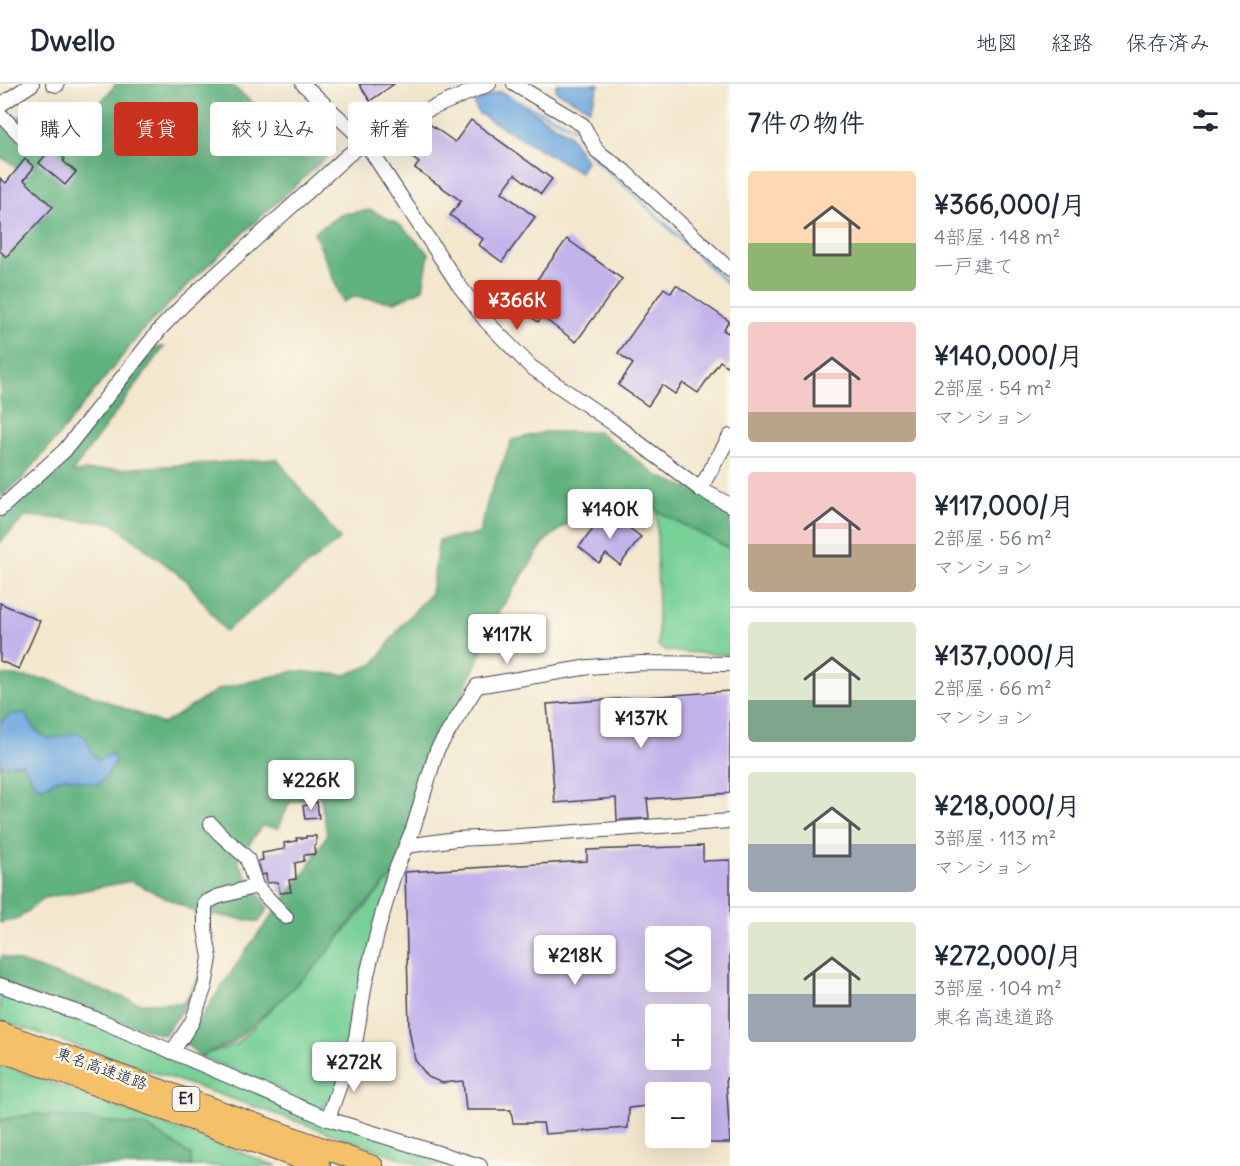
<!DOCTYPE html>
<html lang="ja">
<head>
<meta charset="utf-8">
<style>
  body { margin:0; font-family:Delius,"Klee One",sans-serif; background:#f2f2f3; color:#1f2937; height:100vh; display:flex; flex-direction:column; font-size:22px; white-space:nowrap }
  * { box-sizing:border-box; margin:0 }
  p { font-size:20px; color:#747a83 }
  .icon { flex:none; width:33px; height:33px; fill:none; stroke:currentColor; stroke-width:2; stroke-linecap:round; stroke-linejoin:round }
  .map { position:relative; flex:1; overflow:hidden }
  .details { display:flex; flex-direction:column; background:#fff; width:510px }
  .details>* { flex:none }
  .top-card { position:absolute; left:18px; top:18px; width:570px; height:54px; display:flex; gap:12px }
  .fabs { position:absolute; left:645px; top:842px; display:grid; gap:12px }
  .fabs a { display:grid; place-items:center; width:66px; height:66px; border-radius:6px; background:#fff; box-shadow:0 6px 24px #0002; font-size:30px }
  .price { position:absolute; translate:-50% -51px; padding:0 14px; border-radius:6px; background:#fff; color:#222; font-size:20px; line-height:39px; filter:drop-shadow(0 2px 3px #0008) }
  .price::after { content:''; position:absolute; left:50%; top:36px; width:18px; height:14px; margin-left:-9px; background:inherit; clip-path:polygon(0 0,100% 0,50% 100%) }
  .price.active { background:#c8321e; color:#fff }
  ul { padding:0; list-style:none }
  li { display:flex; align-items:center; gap:18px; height:150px; padding:0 18px }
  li+li { border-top:2px solid #e0e1e3 }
  li span { display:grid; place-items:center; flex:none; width:168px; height:120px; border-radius:6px; color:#555 }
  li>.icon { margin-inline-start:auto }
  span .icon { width:72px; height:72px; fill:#fffc; stroke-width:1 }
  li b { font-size:26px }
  h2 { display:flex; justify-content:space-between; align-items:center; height:72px; padding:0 18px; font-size:26px }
  .tag { padding:0 21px; border-radius:6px; background:#fff; box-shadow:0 6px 24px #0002; font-size:21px; line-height:54px }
  .tag.active { background:#c8321e; color:#fff }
  header { display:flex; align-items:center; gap:36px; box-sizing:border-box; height:84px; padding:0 30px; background:#fff; border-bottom:2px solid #e0e1e3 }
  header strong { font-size:28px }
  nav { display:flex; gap:33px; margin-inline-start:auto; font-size:21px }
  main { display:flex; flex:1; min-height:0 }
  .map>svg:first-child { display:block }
  .green { fill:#77d096; stroke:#4c7968; stroke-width:1.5 }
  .forest { fill:#61b27f; stroke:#426a5d; stroke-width:1.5 }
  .water { fill:#6fa9df; stroke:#48668d; stroke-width:1.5 }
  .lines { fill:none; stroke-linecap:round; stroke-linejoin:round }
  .stream { stroke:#6fa9df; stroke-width:3 }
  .building { fill:#c2b3eb; fill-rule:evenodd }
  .minor-casing { stroke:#414051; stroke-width:16 }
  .highway-casing { stroke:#414051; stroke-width:22 }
  .minor { stroke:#fff; stroke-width:14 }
  .highway { stroke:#f4c16a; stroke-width:20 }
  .labels { text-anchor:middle; stroke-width:5; stroke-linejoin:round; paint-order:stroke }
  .shield { fill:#fbf7ec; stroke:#636270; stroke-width:1.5 }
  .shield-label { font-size:15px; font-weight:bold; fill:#22223b }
  .street-label { font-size:16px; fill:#22223b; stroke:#fbf7ec }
</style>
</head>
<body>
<header>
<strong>Dwello</strong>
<nav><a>地図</a><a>経路</a><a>保存済み</a></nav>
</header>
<main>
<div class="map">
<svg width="730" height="1082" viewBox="0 0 730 1082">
  <rect width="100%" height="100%" fill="#fbf7ec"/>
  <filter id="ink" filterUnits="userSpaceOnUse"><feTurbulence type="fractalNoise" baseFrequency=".0167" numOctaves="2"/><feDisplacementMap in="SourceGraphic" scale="12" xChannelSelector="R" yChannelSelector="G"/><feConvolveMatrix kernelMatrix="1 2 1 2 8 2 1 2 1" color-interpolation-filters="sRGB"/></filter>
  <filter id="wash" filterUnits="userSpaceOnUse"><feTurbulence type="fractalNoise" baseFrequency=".008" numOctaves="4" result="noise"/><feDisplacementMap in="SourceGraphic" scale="24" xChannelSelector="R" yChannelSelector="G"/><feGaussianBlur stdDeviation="1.35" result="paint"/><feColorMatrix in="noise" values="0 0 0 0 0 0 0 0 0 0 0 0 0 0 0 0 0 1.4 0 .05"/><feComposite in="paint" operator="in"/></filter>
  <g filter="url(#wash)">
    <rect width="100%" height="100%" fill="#f3e7ce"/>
    <g class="green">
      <polygon points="657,427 730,464 730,571 666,567 658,562"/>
      <polygon points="394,790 339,1005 319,1028 480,1082 423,1082 262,1025 0,936 0,901 305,1022 274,1002 199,972 235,961 314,883"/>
      <polygon points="0,980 277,1082 191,1082 191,1071 35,1030 0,1036"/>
    </g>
    <g class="forest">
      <polygon points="116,0 230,0 279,41 335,65 205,184 143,246 60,350 21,396 0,413 0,171 48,130 13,80 0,73 0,40 5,40 38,24 78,45"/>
      <polygon points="371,126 400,141 429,169 423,205 395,218 353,213 343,218 314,148 342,130"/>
      <path d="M164 263 72 388 277 375 340 455 225 547 187 497 112 439 26 432 0 459V436C56 384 104 322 154 264Z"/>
      <polygon points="545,348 599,348 658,392 730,421 730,465 646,421 593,420 545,457 506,517 496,534 433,679 394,790 355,832 320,878 278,918 232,959 199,972 184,958 250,861 305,788 327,751 320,710 289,719 279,744 262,742 237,777 268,824 259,838 196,828 207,881 189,916 164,951 0,902 0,877 2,872 139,919 184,919 205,881 194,827 131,797 44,814 19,834 0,839 0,591 46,595 94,612 163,640 219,605 295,587 345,591 374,580 402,541 431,509 439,456 479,450 489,412 512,356"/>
      <polygon points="35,1030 146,1042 191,1071 191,1082 0,1082 0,1036"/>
    </g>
    <g class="water">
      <polygon points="556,0 599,0 590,25 556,7"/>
      <polygon points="500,7 569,50 586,77 580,88 478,29 474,18"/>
      <path d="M25 629C28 634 31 640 35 645 54 667 69 642 84 652 89 656 89 663 92 669 93 670 97 674 98 676 104 675 108 671 113 669L115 678 108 690 98 701 65 693 54 697 42 704 35 700 22 679 0 682V639L10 631Z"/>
    </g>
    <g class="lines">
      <polyline class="stream" points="509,13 577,45 592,73 623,100 730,202"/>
    </g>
    <g id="blocks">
      <g class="building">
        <polygon points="359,0 394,0 370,17"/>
        <polygon points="471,36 552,95 541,110 515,90 502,108 535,133 502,178 479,161 483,155 450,131 461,117 415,84 419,79 406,69 428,39 455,58"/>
        <polygon points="52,63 65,75 63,77 76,88 65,101 39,79"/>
        <polygon points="25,75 34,83 24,96 53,123 6,173 0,167 0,94 6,99"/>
        <polygon points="567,155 622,195 576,258 542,233 538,238 523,227 528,221 522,216"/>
        <polygon points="676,201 729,237 723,246 730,250 730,284 720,277 698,309 683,299 675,310 662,301 648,322 618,301 633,280 618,269 664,204 671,209"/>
        <polygon points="607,427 641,453 620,481 606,470 599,479 579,463"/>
        <polygon points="0,519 40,537 19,585 0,577"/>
        <polygon points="730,607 730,709 647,715 649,734 617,736 616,714 555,719 547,620"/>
        <polygon points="317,718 319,734 305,735 303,722"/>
        <polygon points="306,752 316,752 316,761 314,762 315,770 304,771 304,777 295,779 296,795 289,796 291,808 280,809 278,798 267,799 266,790 262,791 258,777 263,776 262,769 285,765 284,759 297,757 296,754 306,754"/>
        <path d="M703 762V777L730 776V994H726L730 1059H700V1008H656V1021L629 1024 628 1044 545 1050 543 1039H513L511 1026H466L463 997 442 999 428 993 415 976 409 945 405 788 587 777V766ZM656 852H700V897H656ZM656 930H700V975H656Z"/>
      </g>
    </g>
  </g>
  <g filter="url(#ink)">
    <use href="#blocks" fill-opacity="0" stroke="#414051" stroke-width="1.5"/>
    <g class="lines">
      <defs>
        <g id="minor">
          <polyline points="53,0 57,1"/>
          <polyline points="303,0 365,58 458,200 486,237 531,283 614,340 700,405 730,421"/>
          <polyline points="514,0 583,41 597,67 624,87 730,186"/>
          <polyline points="0,21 32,0"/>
          <polyline points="0,30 31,62"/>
          <polyline points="700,405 730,352"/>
          <polyline points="0,425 65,366 161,244 185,219 347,72 365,58 392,41 489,0"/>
          <polyline points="211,740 219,749 247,774 256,802"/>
          <polyline points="406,762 456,755 520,752 730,737"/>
          <polyline points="0,901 99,936 328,1035 480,1082"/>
          <polyline points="172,968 192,938 205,902 210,874 205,845 205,819 217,813 256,802 286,833"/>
          <polyline points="328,1035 356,954 365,899 379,842 394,790 413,745 437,666 477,602 589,583 641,579 730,580"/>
        </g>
        <g id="highway">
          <polyline points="0,948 373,1082"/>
          <polyline points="0,967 320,1082"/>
        </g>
      </defs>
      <use href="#minor" class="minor-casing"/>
      <use href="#highway" class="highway-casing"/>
      <use href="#minor" class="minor"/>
      <use href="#highway" class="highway"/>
    </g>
  </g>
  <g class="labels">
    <rect class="shield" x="172.5" y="1003" width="27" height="24" rx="4.5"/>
    <g class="shield-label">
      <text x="186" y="1020">E1</text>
    </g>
    <g class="street-label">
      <text transform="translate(102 984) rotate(20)" y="6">東名高速道路</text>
    </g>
  </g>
</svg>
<div class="fabs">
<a><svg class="icon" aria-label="layers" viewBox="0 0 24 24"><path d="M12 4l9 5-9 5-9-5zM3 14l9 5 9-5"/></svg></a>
<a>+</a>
<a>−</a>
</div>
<b class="price active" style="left:517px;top:247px">¥366K</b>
<b class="price" style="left:610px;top:456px">¥140K</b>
<b class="price" style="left:507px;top:581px">¥117K</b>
<b class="price" style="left:641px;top:665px">¥137K</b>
<b class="price" style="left:311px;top:727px">¥226K</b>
<b class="price" style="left:575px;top:902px">¥218K</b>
<b class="price" style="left:354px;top:1009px">¥272K</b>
<div class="top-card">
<a class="tag">購入</a>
<a class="tag active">賃貸</a>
<a class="tag">絞り込み</a>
<a class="tag">新着</a>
</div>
</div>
<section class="details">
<h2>7件の物件<svg class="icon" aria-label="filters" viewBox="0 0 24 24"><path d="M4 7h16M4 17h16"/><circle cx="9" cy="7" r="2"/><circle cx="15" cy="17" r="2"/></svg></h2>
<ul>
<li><span style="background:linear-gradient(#ffd9b3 60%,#8fb573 0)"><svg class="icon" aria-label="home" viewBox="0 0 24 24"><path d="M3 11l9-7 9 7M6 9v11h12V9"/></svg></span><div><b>¥366,000/月</b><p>4部屋 · 148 m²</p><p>一戸建て</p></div></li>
<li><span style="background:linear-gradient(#f6c9c9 75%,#b9a48a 0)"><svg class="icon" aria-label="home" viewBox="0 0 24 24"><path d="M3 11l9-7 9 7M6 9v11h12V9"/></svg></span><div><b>¥140,000/月</b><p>2部屋 · 54 m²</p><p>マンション</p></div></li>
<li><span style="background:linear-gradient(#f6c9c9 60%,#b9a48a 0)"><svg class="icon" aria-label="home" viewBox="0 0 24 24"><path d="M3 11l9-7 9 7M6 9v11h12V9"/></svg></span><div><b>¥117,000/月</b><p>2部屋 · 56 m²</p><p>マンション</p></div></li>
<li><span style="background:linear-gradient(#dfe7d0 65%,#7fa58c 0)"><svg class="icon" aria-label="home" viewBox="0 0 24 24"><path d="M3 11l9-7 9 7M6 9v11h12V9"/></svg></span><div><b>¥137,000/月</b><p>2部屋 · 66 m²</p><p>マンション</p></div></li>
<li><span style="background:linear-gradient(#dfe7d0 60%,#9aa5b1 0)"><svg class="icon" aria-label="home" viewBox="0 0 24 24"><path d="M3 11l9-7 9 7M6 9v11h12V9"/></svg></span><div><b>¥218,000/月</b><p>3部屋 · 113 m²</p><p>マンション</p></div></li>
<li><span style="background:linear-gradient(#dfe7d0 60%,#9aa5b1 0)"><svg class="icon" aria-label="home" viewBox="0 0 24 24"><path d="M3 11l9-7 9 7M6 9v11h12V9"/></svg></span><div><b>¥272,000/月</b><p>3部屋 · 104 m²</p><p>東名高速道路</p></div></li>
</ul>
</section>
</main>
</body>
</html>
